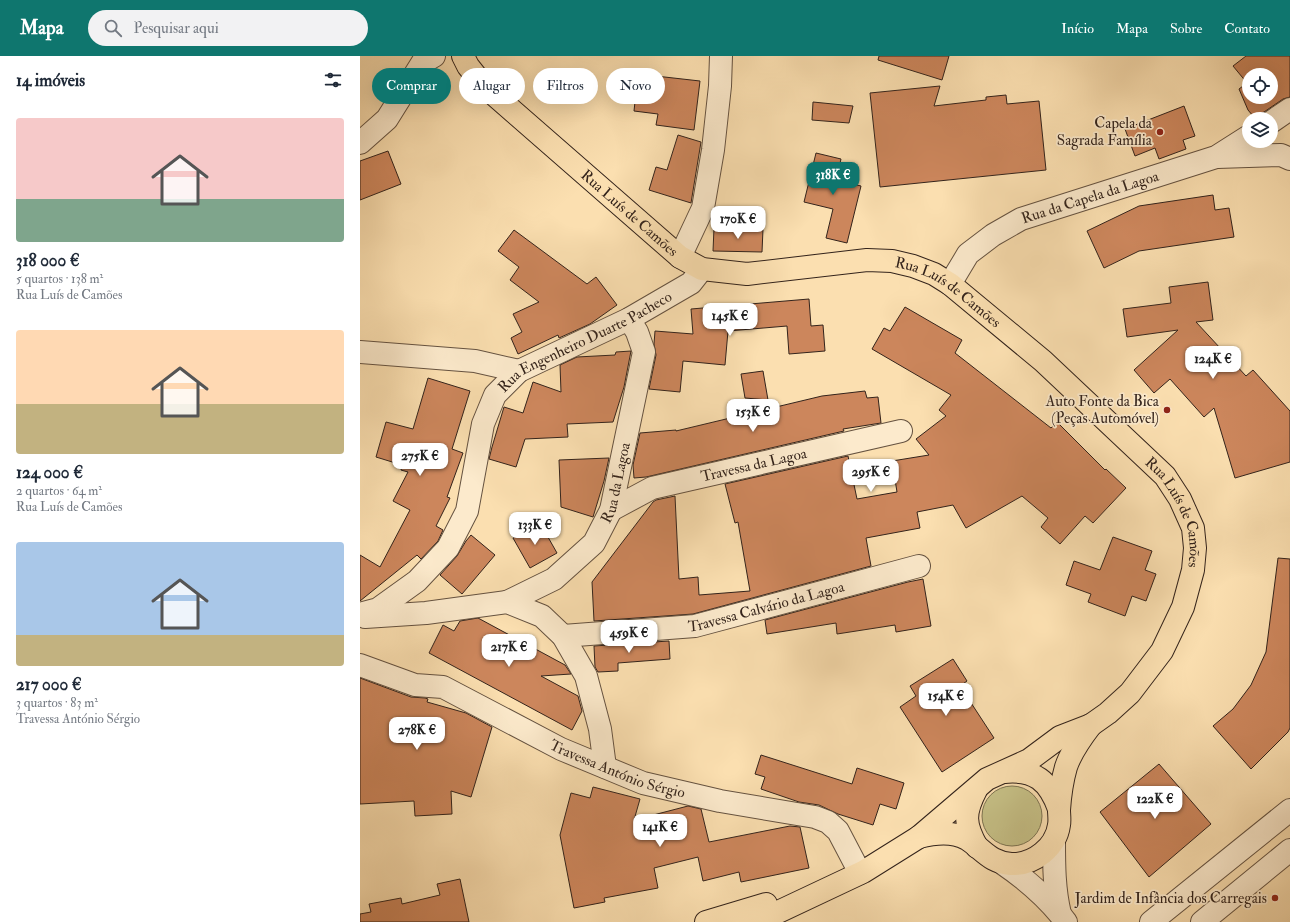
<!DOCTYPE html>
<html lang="pt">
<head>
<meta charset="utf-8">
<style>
  body { margin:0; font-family:"IM FELL Double Pica",serif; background:#f2f2f3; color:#1f2937; height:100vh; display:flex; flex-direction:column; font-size:15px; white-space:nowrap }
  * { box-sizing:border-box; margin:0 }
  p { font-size:13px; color:#747a83 }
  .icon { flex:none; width:22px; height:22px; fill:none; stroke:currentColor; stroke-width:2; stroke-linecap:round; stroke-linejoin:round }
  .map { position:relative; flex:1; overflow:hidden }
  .side { display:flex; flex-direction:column; background:#fff; width:360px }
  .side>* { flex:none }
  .banner { position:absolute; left:12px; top:12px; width:380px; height:36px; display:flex; gap:8px }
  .buttons { position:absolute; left:882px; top:12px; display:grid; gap:8px }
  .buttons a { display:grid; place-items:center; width:36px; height:36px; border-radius:50%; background:#fff; box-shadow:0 4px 16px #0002; font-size:20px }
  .price { position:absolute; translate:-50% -34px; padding:0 9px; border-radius:8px; background:#fff; color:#222; font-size:13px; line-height:26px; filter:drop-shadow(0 1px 2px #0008) }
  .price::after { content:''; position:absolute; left:50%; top:24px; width:12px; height:9px; margin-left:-6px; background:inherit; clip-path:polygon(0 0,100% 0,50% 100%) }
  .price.current { background:#0f766e; color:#fff }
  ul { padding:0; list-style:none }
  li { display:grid; align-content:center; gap:8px; height:212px; padding:0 16px }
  li span { display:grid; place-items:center; height:124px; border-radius:4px; color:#555 }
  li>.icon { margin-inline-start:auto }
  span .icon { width:72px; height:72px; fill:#fffc; stroke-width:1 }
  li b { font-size:17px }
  h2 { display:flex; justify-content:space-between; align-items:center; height:48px; padding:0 16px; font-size:17px }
  .tag { padding:0 14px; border-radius:18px; background:#fff; box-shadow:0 4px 16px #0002; font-size:14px; line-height:36px }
  .tag.current { background:#0f766e; color:#fff }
  header { display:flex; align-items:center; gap:24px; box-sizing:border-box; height:56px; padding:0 20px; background:#0f766e; color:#fff }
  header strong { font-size:19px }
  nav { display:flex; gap:22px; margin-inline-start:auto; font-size:14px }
  .search { width:280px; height:36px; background:#f2f2f3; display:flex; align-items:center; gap:10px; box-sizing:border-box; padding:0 14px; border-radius:22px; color:#747a83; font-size:15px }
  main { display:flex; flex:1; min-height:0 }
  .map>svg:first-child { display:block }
  .green { fill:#c6c086; stroke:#7c7250 }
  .building { fill:#cc865c; stroke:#33231b; fill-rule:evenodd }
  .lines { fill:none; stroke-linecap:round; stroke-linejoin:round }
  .minor-casing { stroke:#655240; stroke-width:24 }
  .tertiary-casing { stroke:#655240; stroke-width:24 }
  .primary-casing { stroke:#33231b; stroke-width:24 }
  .minor { stroke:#fceacc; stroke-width:22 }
  .tertiary { stroke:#fceacc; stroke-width:22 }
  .primary { stroke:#fbdfb0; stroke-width:22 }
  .poi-dot { fill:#8f2418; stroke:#fceacc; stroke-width:1.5 }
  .labels { text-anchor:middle; stroke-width:3.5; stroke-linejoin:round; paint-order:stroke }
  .poi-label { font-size:15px; fill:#33231b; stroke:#fceacc; text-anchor:end }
  .street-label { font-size:15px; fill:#33231b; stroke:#fceacc }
</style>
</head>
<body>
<header>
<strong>Mapa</strong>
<div class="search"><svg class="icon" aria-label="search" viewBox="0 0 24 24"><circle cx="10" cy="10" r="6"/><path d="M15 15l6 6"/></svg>Pesquisar aqui</div>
<nav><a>Início</a><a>Mapa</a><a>Sobre</a><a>Contato</a></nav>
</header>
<main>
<section class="side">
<h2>14 imóveis<svg class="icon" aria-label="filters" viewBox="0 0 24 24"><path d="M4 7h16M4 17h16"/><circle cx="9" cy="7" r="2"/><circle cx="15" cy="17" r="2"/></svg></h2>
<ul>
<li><span style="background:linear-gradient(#f6c9c9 65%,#7fa58c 0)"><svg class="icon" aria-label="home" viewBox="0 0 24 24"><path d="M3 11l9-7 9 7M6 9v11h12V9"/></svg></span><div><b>318 000 €</b><p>5 quartos · 138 m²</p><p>Rua Luís de Camões</p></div></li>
<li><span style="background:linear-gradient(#ffd9b3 60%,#c2b280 0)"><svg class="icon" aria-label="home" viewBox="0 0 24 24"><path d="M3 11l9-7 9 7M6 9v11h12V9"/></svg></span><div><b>124 000 €</b><p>2 quartos · 64 m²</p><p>Rua Luís de Camões</p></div></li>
<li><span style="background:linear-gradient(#a9c7e8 75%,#c2b280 0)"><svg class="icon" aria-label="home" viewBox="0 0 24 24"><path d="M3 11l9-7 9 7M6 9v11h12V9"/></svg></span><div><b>217 000 €</b><p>3 quartos · 83 m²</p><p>Travessa António Sérgio</p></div></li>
</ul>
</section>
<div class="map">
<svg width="930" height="866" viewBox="0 0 930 866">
  <rect width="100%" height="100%" fill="#fbdfb0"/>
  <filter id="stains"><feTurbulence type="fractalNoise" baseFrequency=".005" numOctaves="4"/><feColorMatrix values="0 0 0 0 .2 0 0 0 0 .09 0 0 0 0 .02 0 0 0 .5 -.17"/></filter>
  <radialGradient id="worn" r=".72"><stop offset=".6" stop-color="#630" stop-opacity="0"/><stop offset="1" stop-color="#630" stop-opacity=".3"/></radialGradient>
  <circle class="green" cx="652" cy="760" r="30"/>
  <g class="building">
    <polygon points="519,0 589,0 582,24 518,4"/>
    <path d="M886 0H930V41L923 43 904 56 893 60 888 54 879 33 887 27 873 10ZM889 19H911V41H889Z"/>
    <polygon points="278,18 340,25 334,74 296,69 298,58 274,55"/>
    <polygon points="580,30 574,50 626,44 626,41 646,39 647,48 679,45 686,114 520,131 510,37"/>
    <polygon points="453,46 493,50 489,67 452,64"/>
    <polygon points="824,50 835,80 823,84 826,93 799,103 795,92 775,100 765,73"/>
    <polygon points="318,79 341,86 331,147 289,134 296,111 307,114"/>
    <polygon points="28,95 41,128 0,144 0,105"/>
    <polygon points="456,97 481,103 476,124 501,130 487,187 466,182 473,153 444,146"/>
    <polygon points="853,139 855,154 869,152 874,181 779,195 744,212 727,175 779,150"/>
    <polygon points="354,172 403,173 402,196 353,195"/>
    <polygon points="154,174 227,228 236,221 257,249 230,268 199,282 198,279 158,298 151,282 162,276 153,258 179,246 150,224 159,211 138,195"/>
    <polygon points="848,226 853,264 836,266 886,320 893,314 930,355 930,406 875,422 854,352 844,361 810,323 794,337 774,314 818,274 767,281 763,253 811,247 809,231"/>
    <polygon points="449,243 451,270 463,269 465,295 429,298 427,270 368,275 365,309 323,305 320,336 289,333 296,299 294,288 295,275 333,278 331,253"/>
    <polygon points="545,251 602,284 595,297 691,372 697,366 745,414 746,413 766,432 733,467 725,460 700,488 681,471 688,462 662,440 606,472 593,449 557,456 560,472 506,482 511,510 333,558 234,565 232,526 293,446 296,444 315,440 319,523 338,521 339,539 390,535 378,466 375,467 365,428 488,400 497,443 537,436 532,405 569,399 556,383 586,360 579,354 591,339 512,293 524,272 530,275"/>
    <polygon points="271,295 264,331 253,366 207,368 208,381 165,383 156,411 129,403 132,391 144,351 163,357 173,326 201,336 200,309 217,301 255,299 256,296"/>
    <polygon points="403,315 408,344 385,342 381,318"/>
    <polygon points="68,322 110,335 92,393 103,397 87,441 90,442 76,470 83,474 78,485 61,503 57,499 0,545 0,499 20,511 50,454 33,445 48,416 41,414 42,409 16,401 26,366 53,373"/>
    <polygon points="505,335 507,342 518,341 521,367 483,373 484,375 286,421 274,422 273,409 280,377 316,374 316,375 462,340"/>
    <polygon points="249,402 244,425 233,461 201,451 199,404"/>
    <polygon points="180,467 197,497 170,512 153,482"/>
    <polygon points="111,479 135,499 102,538 80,519 97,500 106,485"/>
    <polygon points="753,481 792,495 785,514 796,518 786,545 772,540 765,560 728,546 731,538 706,529 714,505 740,514"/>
    <polygon points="918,502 930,503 930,672 928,676 891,713 853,670 873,653 891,629 906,596"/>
    <polygon points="563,523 571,570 536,576 535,569 477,578 476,567 407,578 405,564 548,526"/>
    <polygon points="118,562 205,609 211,618 181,620 218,640 222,655 212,674 69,597 83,569 94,575 100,565"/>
    <polygon points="309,585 310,603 258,607 258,615 238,616 235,611 234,590"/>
    <polygon points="593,603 607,625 600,630 634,682 582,716 540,651 556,640 550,630"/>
    <polygon points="0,622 51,641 65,642 68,643 67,646 106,657 132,671 111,741 91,735 92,758 55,760 54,745 0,748"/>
    <polygon points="401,699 492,728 497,712 544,727 536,753 520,748 513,769 478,758 459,749 439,746 401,733 405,721 395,718"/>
    <polygon points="799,708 851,768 789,821 740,756"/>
    <polygon points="233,731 280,743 274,764 328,750 341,753 349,786 430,770 440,771 449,812 381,826 379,816 343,825 338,801 294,812 298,832 244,842 245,846 214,852 200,779 211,737 230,742"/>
    <polygon points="100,823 109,866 0,866 0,858 11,856 9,848 41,842 42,848 80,839 77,828"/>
  </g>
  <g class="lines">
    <defs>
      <g id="minor">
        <polyline points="911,66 930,53"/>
        <polyline points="0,87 27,63 62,7 74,0"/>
        <polyline points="857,101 921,99 930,103"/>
        <polyline points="320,201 343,152 353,94 360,30 361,0"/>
        <path id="s1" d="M590 228 608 198 633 179 661 163 856 101 889 80"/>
        <polyline points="0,296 115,305 159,315"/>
        <path id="s2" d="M251 454 292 432 541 375"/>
        <path id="s3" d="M147 546 194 523 234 487 251 454 284 296 277 276 269 263"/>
        <path id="s4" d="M0 558 18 553 57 525 88 492 107 455 123 368 135 339 159 315 269 263 331 227 342 213"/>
        <polyline points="5,561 66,557 147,546 182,560 203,580 226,620 240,673 245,711"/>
        <path id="s5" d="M203 580 335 570 559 510"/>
        <path id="s6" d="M0 609 55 629 83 631 201 693 283 727 360 745 455 761 468 766 478 775 500 817"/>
        <polyline points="791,866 930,754"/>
        <polyline points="842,866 930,794"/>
      </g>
      <g id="tertiary">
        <path d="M694 784C694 809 694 833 700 858"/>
        <path d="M642 807C667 824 688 842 706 866"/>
      </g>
      <g id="primary">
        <path id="s7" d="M103 0 108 10 123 29 320 201 342 213 387 218 507 204 532 205 553 210 574 218 590 228 683 305 805 420 820 443 833 472 835 492 833 514 823 551 802 595 770 637 748 657 731 669 700 681 669 704 627 723 559 781 503 816 416 857 390 866"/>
        <path d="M644 716C675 713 689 725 699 753"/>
        <path d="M616 734C604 757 604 768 617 791"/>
        <path d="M559 781C574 777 593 775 607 783 624 794 629 806 651 808 674 809 696 791 699 769 700 764 699 759 699 754 700 739 702 725 706 711 711 696 721 682 731 669"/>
        <polyline points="346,866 406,848"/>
      </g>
    </defs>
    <use href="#minor" class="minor-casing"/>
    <use href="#tertiary" class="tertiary-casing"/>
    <use href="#primary" class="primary-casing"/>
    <use href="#minor" class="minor"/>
    <use href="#tertiary" class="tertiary"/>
    <use href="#primary" class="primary"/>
  </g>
  <g class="poi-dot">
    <circle cx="800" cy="76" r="4"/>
    <circle cx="807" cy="354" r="4"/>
    <circle cx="915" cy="842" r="4"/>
  </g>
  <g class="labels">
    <g class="poi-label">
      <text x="792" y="72">Capela da<tspan x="792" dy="17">Sagrada Família</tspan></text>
      <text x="799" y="350">Auto Fonte da Bica<tspan x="799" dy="17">(Peças Automóvel)</tspan></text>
      <text x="907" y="847">Jardim de Infância dos Carregais</text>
    </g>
    <g class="street-label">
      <text dy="5" stroke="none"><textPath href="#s1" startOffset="171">Rua da Capela da Lagoa</textPath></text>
      <text dy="5" stroke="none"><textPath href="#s7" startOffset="230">Rua Luís de Camões</textPath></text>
      <text dy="5" stroke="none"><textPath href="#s7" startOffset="578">Rua Luís de Camões</textPath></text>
      <text dy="5" stroke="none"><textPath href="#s4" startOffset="379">Rua Engenheiro Duarte Pacheco</textPath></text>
      <text dy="5" stroke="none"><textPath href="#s2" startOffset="151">Travessa da Lagoa</textPath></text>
      <text dy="5" stroke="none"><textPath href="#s3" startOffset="171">Rua da Lagoa</textPath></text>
      <text dy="5" stroke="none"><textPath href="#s7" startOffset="902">Rua Luís de Camões</textPath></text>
      <text dy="5" stroke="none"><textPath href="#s5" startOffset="206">Travessa Calvário da Lagoa</textPath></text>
      <text dy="5" stroke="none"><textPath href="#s6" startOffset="280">Travessa António Sérgio</textPath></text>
    </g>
  </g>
  <rect width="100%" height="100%" filter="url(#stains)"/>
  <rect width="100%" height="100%" fill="url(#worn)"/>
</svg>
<div class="buttons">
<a><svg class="icon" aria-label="locate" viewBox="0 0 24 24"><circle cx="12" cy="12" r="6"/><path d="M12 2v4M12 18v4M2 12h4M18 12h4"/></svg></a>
<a><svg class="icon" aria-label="layers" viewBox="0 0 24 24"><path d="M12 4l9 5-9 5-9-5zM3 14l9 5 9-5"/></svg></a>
</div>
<b class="price current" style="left:473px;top:140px">318K €</b>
<b class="price" style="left:378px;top:184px">170K €</b>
<b class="price" style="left:370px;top:281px">145K €</b>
<b class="price" style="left:853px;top:324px">124K €</b>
<b class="price" style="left:393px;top:377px">153K €</b>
<b class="price" style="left:60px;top:421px">275K €</b>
<b class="price" style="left:511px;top:437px">295K €</b>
<b class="price" style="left:175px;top:490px">133K €</b>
<b class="price" style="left:269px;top:598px">459K €</b>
<b class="price" style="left:149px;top:612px">217K €</b>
<b class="price" style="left:586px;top:661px">154K €</b>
<b class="price" style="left:57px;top:695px">278K €</b>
<b class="price" style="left:795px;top:764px">122K €</b>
<b class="price" style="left:300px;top:792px">141K €</b>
<div class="banner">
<a class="tag current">Comprar</a>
<a class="tag">Alugar</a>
<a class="tag">Filtros</a>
<a class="tag">Novo</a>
</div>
</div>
</main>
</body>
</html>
